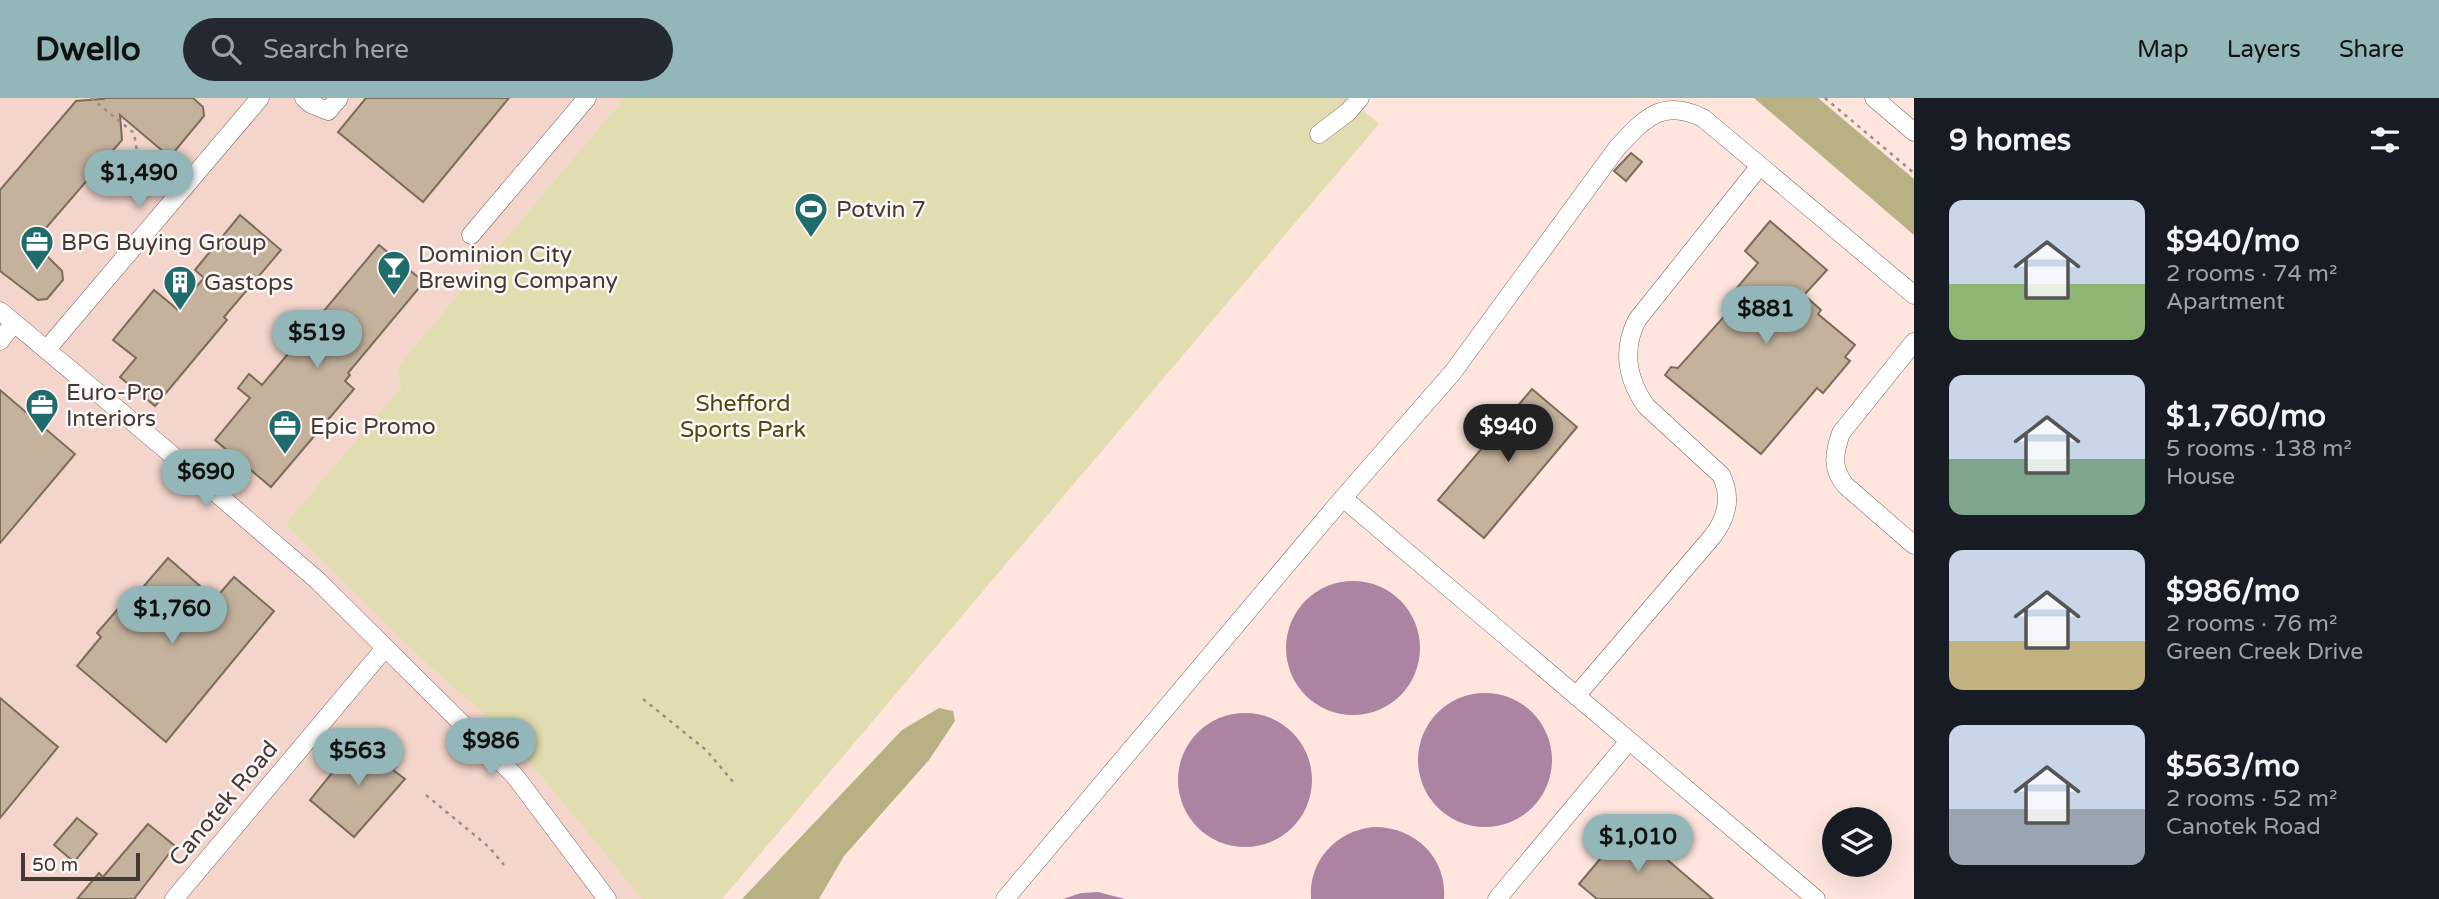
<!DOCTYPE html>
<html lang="en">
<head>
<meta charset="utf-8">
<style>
  body { margin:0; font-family:"Varela Round",sans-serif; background:#242831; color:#f1f3f6; height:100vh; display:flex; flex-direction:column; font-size:26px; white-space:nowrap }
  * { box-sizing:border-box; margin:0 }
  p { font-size:23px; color:#9ea1a6 }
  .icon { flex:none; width:38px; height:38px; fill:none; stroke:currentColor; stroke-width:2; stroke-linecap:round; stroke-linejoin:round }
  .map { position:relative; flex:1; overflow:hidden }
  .panel { display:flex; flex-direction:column; background:#171b24; width:525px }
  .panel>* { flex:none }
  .buttons { position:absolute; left:1822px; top:709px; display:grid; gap:14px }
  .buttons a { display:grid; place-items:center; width:70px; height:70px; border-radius:50%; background:#171b24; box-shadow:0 7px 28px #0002; font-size:35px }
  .scale { position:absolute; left:21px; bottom:18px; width:119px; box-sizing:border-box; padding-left:7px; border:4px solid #453935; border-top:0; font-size:19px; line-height:24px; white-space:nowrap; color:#453935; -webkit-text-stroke:5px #fef8f6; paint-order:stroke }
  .price { position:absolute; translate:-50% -60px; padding:0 16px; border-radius:24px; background:#93b6b8; color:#111; font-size:23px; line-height:46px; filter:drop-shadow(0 2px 4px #0008) }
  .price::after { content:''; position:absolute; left:50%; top:42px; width:21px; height:16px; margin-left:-10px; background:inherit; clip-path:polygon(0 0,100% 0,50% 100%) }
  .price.active { background:#222; color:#fff }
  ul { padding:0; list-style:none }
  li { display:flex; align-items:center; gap:21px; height:175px; padding:0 35px }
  li span { display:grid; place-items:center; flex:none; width:196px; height:140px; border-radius:14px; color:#555 }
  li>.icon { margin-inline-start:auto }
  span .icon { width:84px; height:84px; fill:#fffc; stroke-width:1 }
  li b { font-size:30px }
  h2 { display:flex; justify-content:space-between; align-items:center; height:84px; padding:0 35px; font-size:30px }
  header { display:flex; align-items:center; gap:42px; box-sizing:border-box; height:98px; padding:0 35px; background:#93b6b8; color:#111 }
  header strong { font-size:33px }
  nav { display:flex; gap:38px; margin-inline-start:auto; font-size:24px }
  .search { width:490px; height:63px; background:#242831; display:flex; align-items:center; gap:18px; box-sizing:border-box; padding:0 24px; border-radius:38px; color:#9ea1a6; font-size:26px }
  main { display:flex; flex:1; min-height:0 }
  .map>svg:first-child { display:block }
  .built { fill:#f3d5cc }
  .green { fill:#e2ddb0 }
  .forest { fill:#b7b183 }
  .water { fill:#ac83a0 }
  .building { fill:#c4b29d; stroke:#7d6c59; stroke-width:2 }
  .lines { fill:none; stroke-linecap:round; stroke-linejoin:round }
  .minor-casing { stroke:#7d635b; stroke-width:19 }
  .path { stroke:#9e8c86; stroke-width:2.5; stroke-dasharray:3.5 5; stroke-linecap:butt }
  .minor { stroke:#fff; stroke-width:18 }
  .labels { text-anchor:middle; stroke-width:5; stroke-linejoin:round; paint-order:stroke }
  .poi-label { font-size:23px; fill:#453935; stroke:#fef8f6; text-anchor:start }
  .park-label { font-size:23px; fill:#4f480f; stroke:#fef8f6 }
  .street-label { font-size:23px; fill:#453935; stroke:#fef8f6 }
</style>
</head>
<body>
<header>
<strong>Dwello</strong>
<div class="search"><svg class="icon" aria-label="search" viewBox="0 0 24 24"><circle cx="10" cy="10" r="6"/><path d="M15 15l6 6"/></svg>Search here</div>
<nav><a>Map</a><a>Layers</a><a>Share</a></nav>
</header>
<main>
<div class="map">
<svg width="1914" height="801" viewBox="0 0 1914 801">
  <rect width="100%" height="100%" fill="#fee6de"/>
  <polygon class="built" points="0,0 624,0 397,269 401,289 285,426 432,571 505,635 642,801 0,801"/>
  <polygon class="green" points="624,0 1349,0 1379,26 722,801 642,801 505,635 432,571 285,426 401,289 397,269"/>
  <g class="forest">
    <polygon points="1754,0 1818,0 1914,81 1914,137"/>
    <polygon points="939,610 953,613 955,623 929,662 844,758 819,801 742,801 902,632"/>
  </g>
  <g class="water">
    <circle cx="1353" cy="550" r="67"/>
    <circle cx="1485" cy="662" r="67"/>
    <circle cx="1245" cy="682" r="67"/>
    <path d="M1373 729C1414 728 1447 759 1444 801H1311C1308 763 1336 733 1373 729Z"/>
    <polygon points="1098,794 1125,801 1063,801 1081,795"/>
  </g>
  <g class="building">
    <polygon points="100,0 193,0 203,9 204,18 174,54 165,55 120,17 122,42 45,131 48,133 36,147 62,173 63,182 47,201 38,202 0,173 0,92 76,3 102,1"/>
    <polygon points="366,0 509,0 423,104 338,34"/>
    <polygon points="1631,55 1642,64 1626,83 1614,73"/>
    <polygon points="240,117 281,152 224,219 227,222 155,308 120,279 136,260 113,242 154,192 177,211 204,180 195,172"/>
    <polygon points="1770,123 1827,172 1804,197 1821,212 1818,216 1855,247 1845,259 1850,263 1823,295 1817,290 1761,356 1665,277 1671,269 1678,270 1730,212 1725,204 1758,165 1745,153"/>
    <polygon points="379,147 424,184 348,275 350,277 345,283 354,291 271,389 215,342 250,300 238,290 249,276 262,287"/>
    <polygon points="1532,291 1577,329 1484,440 1438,402"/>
    <polygon points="0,292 75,356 0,445"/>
    <polygon points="168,460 215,501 234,479 274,513 166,644 77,568 101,539 97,535 123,505 127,508"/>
    <polygon points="0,600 58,649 0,720"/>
    <polygon points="358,643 369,652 372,650 396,669 393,672 405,681 354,739 310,702"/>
    <polygon points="77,720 97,736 74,764 54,747"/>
    <polygon points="148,726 175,748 134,801 77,801 99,775 103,779"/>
    <polygon points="1628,728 1713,801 1597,801 1579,786"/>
  </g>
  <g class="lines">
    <defs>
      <g id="minor">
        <polyline points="304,0 311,6 328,13 339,0"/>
        <polyline points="1874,0 1914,34"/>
        <polyline points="1319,36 1348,14 1360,0"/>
        <polyline points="471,137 587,0"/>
        <polyline points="0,213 165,351 317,482 515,678 607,801"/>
        <polyline points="0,243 14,225"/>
        <path d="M1914 244 1841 335C1834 355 1831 371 1846 388L1914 447"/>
        <polyline points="47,251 260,0"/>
        <polyline points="1343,400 1816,801"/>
        <path d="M1576 598 1712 439C1727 420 1732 399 1721 377L1646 308C1627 281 1622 252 1637 222L1759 69"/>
        <polyline points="174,801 385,550"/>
        <path d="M1005 801 1343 400 1453 274 1617 50C1645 20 1662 0 1703 20L1914 197"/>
        <polyline points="1497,801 1629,643"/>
      </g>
    </defs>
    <use href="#minor" class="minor-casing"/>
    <g class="path">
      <polyline points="91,0 134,35 139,65"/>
      <polyline points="1825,0 1914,75"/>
      <polyline points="643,601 706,652 735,686"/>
      <polyline points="426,697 489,749 504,767"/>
    </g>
    <use href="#minor" class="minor"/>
  </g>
  <defs>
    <symbol id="stadium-pin" viewBox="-11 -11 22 30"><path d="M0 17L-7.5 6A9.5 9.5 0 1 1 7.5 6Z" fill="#206c6d" stroke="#fef8f6"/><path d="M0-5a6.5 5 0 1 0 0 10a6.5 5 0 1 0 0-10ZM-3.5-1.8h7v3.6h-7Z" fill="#fff"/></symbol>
    <symbol id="office-pin" viewBox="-11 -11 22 30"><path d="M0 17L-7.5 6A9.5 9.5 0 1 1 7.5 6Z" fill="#206c6d" stroke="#fef8f6"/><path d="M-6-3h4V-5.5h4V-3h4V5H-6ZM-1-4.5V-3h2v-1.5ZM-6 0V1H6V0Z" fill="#fff"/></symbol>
    <symbol id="bar-pin" viewBox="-11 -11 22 30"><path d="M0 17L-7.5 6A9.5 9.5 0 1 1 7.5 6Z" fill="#206c6d" stroke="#fef8f6"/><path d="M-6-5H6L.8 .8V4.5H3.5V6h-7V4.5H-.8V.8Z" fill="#fff"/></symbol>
    <symbol id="building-pin" viewBox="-11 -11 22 30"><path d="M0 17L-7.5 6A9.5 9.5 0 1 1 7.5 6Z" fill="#206c6d" stroke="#fef8f6"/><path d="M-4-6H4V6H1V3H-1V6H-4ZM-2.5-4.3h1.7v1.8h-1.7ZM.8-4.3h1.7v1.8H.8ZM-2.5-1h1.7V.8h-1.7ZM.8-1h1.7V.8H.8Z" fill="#fff"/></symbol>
  </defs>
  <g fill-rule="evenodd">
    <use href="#stadium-pin" x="792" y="92" width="38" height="52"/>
    <use href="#office-pin" x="18" y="125" width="38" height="52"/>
    <use href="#bar-pin" x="375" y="150" width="38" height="52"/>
    <use href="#building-pin" x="161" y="165" width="38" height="52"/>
    <use href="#office-pin" x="23" y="288" width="38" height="52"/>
    <use href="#office-pin" x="266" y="309" width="38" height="52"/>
  </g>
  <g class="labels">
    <g class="poi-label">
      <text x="836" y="119">Potvin 7</text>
      <text x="61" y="152">BPG Buying Group</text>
      <text x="418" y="164">Dominion City<tspan x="418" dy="26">Brewing Company</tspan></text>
      <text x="204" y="192">Gastops</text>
      <text x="66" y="302">Euro-Pro<tspan x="66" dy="26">Interiors</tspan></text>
      <text x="310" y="336">Epic Promo</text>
    </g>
    <g class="park-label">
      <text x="743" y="313">Shefford<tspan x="743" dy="26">Sports Park</tspan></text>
    </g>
    <g class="street-label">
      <text transform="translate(223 705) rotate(-50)" y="8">Canotek Road</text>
    </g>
  </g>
</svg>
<div class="buttons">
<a><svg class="icon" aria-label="layers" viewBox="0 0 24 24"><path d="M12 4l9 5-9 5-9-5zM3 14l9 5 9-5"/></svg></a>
</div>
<div class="scale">50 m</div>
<b class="price" style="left:139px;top:112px">$1,490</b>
<b class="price" style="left:1766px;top:248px">$881</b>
<b class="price" style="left:317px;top:272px">$519</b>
<b class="price active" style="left:1508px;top:366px">$940</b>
<b class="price" style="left:206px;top:411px">$690</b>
<b class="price" style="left:172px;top:548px">$1,760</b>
<b class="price" style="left:491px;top:680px">$986</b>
<b class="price" style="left:358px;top:690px">$563</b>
<b class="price" style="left:1638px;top:776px">$1,010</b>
</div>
<section class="panel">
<h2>9 homes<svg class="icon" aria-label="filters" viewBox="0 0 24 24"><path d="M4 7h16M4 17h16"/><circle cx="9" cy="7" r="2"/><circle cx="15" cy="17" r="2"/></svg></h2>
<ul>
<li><span style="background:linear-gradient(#c9d6e8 60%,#8fb573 0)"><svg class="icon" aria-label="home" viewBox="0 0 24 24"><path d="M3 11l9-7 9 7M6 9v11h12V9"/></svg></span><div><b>$940/mo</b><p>2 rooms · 74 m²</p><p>Apartment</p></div></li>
<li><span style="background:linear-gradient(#c9d6e8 60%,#7fa58c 0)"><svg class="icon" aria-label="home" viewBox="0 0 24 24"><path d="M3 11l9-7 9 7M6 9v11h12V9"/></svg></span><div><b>$1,760/mo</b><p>5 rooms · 138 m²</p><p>House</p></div></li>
<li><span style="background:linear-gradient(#c9d6e8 65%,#c2b280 0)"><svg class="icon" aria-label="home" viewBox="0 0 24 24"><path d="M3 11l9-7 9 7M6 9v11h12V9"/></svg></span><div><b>$986/mo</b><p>2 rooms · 76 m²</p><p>Green Creek Drive</p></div></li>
<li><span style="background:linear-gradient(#c9d6e8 60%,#9aa5b1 0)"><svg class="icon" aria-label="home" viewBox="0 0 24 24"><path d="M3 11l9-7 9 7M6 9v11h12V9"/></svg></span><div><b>$563/mo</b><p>2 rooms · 52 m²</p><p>Canotek Road</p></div></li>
</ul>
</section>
</main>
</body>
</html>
